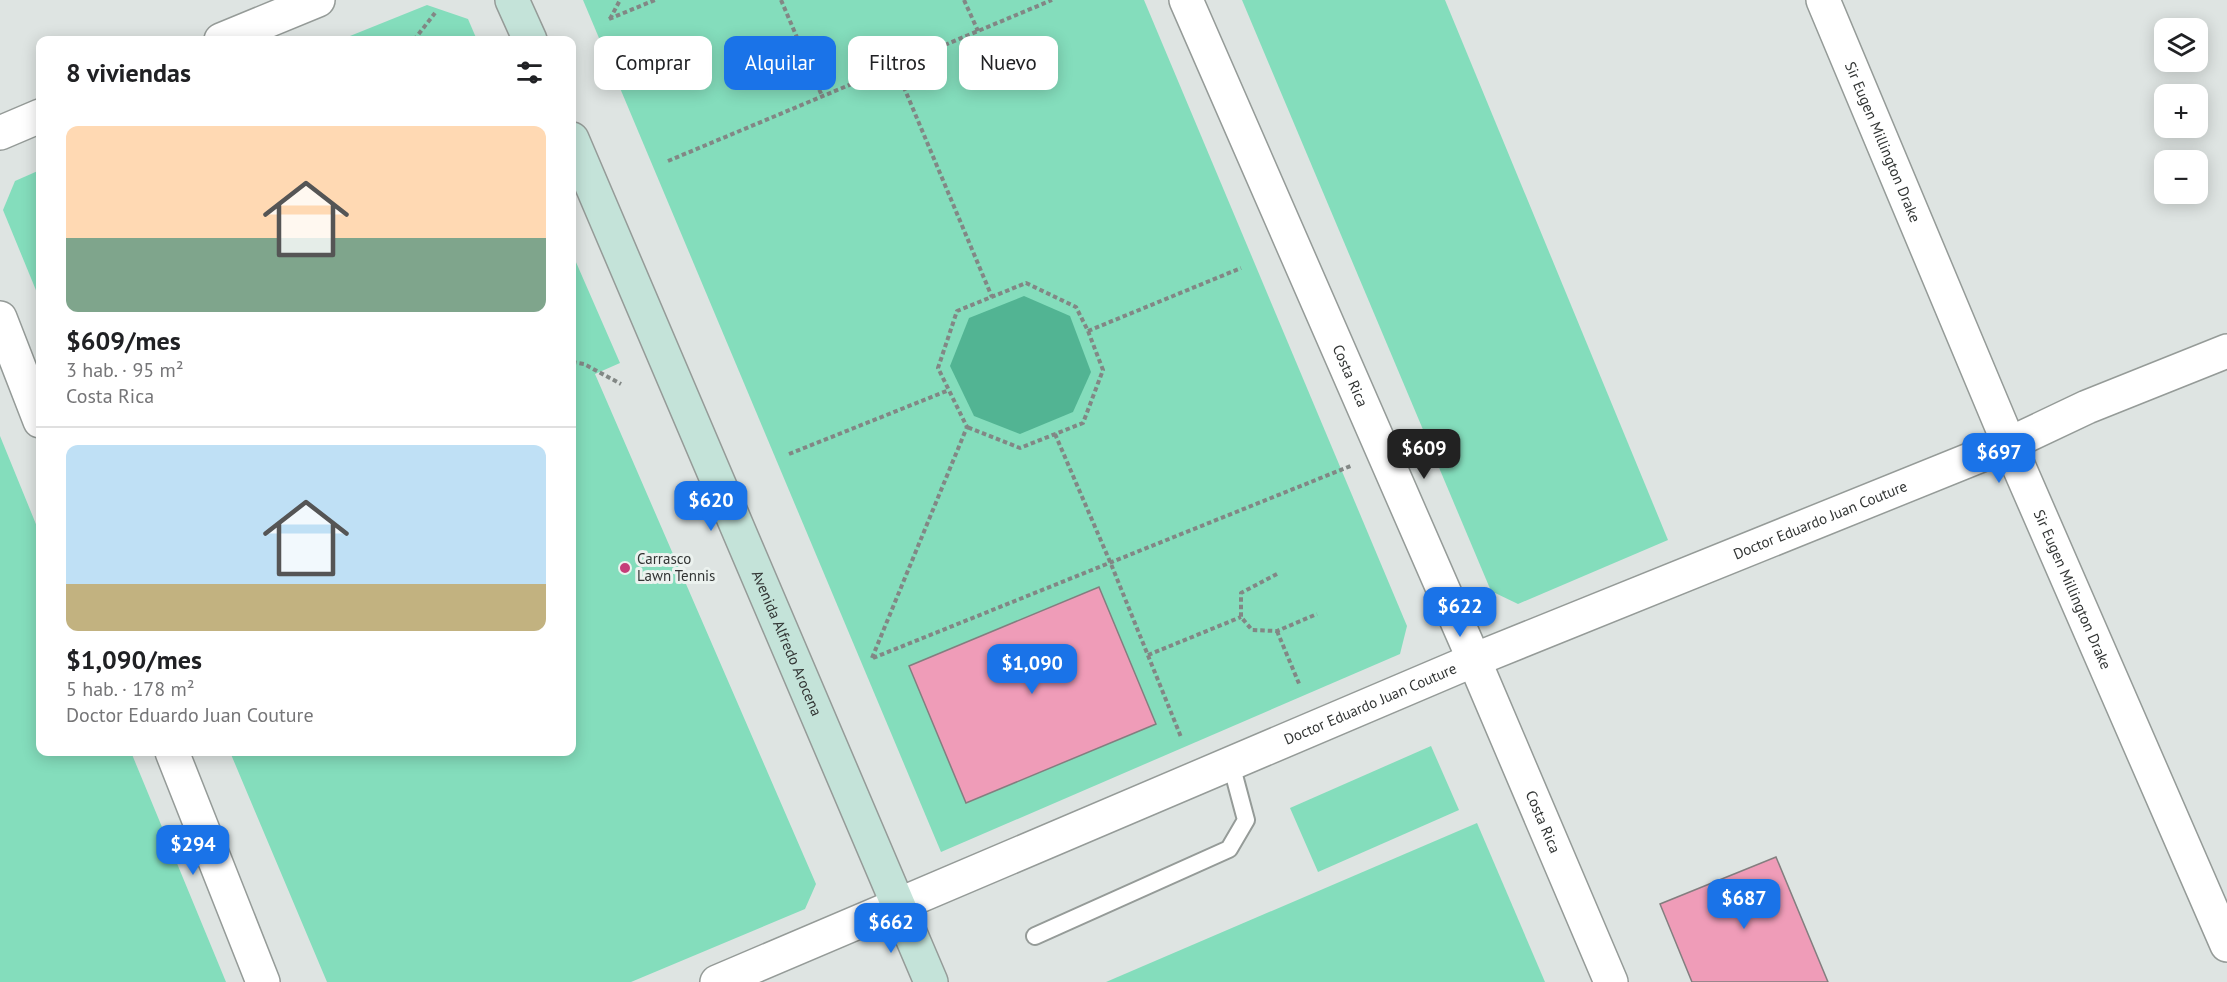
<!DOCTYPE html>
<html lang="es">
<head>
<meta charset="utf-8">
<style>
  body { margin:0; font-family:"PT Sans",sans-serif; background:#f2f2f2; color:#202124; height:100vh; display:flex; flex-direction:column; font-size:22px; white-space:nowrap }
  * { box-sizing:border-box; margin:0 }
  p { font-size:20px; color:#757577 }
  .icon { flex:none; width:33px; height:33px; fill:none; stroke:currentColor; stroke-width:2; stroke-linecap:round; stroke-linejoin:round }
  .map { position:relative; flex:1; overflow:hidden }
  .details { position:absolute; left:36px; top:36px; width:540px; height:720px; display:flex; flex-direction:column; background:#fff; border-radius:12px; box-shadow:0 3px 15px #0003 }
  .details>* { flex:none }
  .top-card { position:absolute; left:594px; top:36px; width:570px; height:54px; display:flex; gap:12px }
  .controls { position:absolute; left:2154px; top:18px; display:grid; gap:12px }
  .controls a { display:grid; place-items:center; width:54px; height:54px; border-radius:12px; background:#fff; box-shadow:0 3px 15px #0003; font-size:30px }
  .price { position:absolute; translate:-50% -51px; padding:0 14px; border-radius:12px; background:#1a73e8; color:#fff; font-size:20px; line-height:39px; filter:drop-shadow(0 2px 3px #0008) }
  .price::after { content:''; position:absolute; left:50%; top:36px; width:18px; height:14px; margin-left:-9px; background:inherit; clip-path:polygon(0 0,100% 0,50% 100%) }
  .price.selected { background:#222; color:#fff }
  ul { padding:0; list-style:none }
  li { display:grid; align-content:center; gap:12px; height:318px; padding:0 30px }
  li+li { border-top:2px solid #e0e0e0 }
  li span { display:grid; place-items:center; height:186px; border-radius:12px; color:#555 }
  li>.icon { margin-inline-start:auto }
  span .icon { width:108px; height:108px; fill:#fffc; stroke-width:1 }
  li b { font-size:26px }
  h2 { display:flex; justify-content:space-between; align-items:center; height:72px; padding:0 30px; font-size:26px }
  .tag { padding:0 21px; border-radius:12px; background:#fff; box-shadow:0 3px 15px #0003; font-size:21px; line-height:54px }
  .tag.selected { background:#1a73e8; color:#fff }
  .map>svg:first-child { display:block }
  .green { fill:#84ddbc }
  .water { fill:#52b493 }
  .building { fill:#ef9cb8; stroke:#837e7f; stroke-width:1.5 }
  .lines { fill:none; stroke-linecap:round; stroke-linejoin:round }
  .lane-casing { stroke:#959b98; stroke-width:20 }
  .street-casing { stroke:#959b98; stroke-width:36 }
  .secondary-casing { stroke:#959b98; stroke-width:36 }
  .path { stroke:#828785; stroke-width:4; stroke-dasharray:4.5 3; stroke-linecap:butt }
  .lane { stroke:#fff; stroke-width:16 }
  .street { stroke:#fff; stroke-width:33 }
  .secondary { stroke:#c4e3d9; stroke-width:33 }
  .poi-dot { fill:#c53d79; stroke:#ecf2ef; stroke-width:2 }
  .labels { text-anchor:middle; stroke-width:6; stroke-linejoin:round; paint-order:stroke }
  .street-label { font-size:15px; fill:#323534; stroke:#ecf2ef }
  .poi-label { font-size:15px; fill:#323534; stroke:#ecf2ef; text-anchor:start }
</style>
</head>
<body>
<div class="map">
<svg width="2227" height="982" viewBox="0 0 2227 982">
  <rect width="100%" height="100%" fill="#dee4e2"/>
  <g class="green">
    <polygon points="583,0 1144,0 1407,626 1400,654 941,852"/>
    <polygon points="1242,0 1445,0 1668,540 1518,604 1491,591"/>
    <polygon points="427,5 468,19 477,40 340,40"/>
    <polygon points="40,170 40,300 3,210 15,181"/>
    <polygon points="572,253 620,363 595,374 816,884 805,909 631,982 327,982 230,752 572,752"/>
    <polygon points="0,436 40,534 40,752 131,752 226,982 0,982"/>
    <polygon points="1431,746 1459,810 1318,872 1290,808"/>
    <polygon points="1477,823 1545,982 1106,982"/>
  </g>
  <polygon class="water" points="1024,296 1070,316 1091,372 1073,412 1020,434 974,416 950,366 969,318"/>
  <g class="building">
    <polygon points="1099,587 1156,724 966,803 909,666"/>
    <polygon points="1776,857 1828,982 1692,982 1660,904"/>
  </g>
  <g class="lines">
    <defs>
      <polyline id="lane" points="1035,936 1229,849 1246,820 1231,764"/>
      <g id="street">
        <path id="s1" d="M1186 0 1474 660 1611 982"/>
        <path id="s2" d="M1823 0 2009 444 2227 945"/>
        <polyline points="221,40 318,0"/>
        <polyline points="0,133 40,116"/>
        <polyline points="0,318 40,421"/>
        <polyline points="172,752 263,982"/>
        <path id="s3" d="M717 982 1474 660 2009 444 2087 407 2227 351"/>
      </g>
      <g id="secondary">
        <polyline points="512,0 530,40"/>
        <path id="s4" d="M572 139 931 982"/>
      </g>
    </defs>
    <use href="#lane" class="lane-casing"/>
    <use href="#street" class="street-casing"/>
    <use href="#secondary" class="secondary-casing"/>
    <g class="path">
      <polyline points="781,0 822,96"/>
      <polyline points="964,0 978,31"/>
      <polyline points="609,19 655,0"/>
      <polyline points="610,19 620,0"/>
      <polyline points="414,40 435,13"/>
      <polyline points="895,66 992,297"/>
      <polyline points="668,161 1052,0"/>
      <polyline points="1088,331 1241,268"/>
      <polyline points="572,362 584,364 621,384"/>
      <polyline points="1055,434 1111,564 1181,737"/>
      <polyline points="789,454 949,390"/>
      <polyline points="1277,574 1241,593 1241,617 1252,630 1277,631 1317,614"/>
      <polyline points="1277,631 1300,686"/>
      <polyline points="1148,655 1241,617"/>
      <polyline points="872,658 967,427 938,368 957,311 1026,283 1076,307 1088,331 1103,370 1083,423 1020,448 967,427"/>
      <polyline points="873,658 1353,465"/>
    </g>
    <use href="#lane" class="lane"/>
    <use href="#street" class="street"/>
    <use href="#secondary" class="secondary"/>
  </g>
  <circle class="poi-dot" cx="625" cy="568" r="6"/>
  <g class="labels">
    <g class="street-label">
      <text dy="5" stroke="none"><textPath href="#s2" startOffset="154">Sir Eugen Millington Drake</textPath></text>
      <text dy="5" stroke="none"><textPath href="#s1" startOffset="410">Costa Rica</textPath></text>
      <text dy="5" stroke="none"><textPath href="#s3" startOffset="1196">Doctor Eduardo Juan Couture</textPath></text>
      <text dy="5" stroke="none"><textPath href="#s2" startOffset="640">Sir Eugen Millington Drake</textPath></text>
      <text dy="5" stroke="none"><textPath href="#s4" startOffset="548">Avenida Alfredo Arocena</textPath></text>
      <text dy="5" stroke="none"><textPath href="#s3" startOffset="710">Doctor Eduardo Juan Couture</textPath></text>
      <text dy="5" stroke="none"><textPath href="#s1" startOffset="896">Costa Rica</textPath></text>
    </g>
    <g class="poi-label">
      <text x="637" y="564">Carrasco<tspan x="637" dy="17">Lawn Tennis</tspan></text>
    </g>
  </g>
</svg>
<div class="controls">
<a><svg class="icon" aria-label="layers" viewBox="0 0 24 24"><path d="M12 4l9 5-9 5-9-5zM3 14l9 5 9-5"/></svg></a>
<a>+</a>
<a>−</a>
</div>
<b class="price selected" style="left:1424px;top:480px">$609</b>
<b class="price" style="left:1999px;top:484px">$697</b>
<b class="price" style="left:711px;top:532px">$620</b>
<b class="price" style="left:1460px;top:638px">$622</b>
<b class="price" style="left:1032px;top:695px">$1,090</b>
<b class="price" style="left:193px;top:876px">$294</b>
<b class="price" style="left:1744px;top:930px">$687</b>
<b class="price" style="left:891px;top:954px">$662</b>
<div class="top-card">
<a class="tag">Comprar</a>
<a class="tag selected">Alquilar</a>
<a class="tag">Filtros</a>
<a class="tag">Nuevo</a>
</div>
<section class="details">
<h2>8 viviendas<svg class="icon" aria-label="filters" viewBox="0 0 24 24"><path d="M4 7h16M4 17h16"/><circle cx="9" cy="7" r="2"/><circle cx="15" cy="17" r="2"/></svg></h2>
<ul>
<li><span style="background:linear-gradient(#ffd9b3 60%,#7fa58c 0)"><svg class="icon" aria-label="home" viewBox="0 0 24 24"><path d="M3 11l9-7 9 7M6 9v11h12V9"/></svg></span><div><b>$609/mes</b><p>3 hab. · 95 m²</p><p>Costa Rica</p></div></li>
<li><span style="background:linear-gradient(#bfe0f5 75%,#c2b280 0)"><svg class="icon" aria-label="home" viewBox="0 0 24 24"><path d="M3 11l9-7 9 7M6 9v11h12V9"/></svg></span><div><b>$1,090/mes</b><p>5 hab. · 178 m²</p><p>Doctor Eduardo Juan Couture</p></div></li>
</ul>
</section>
</div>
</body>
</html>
